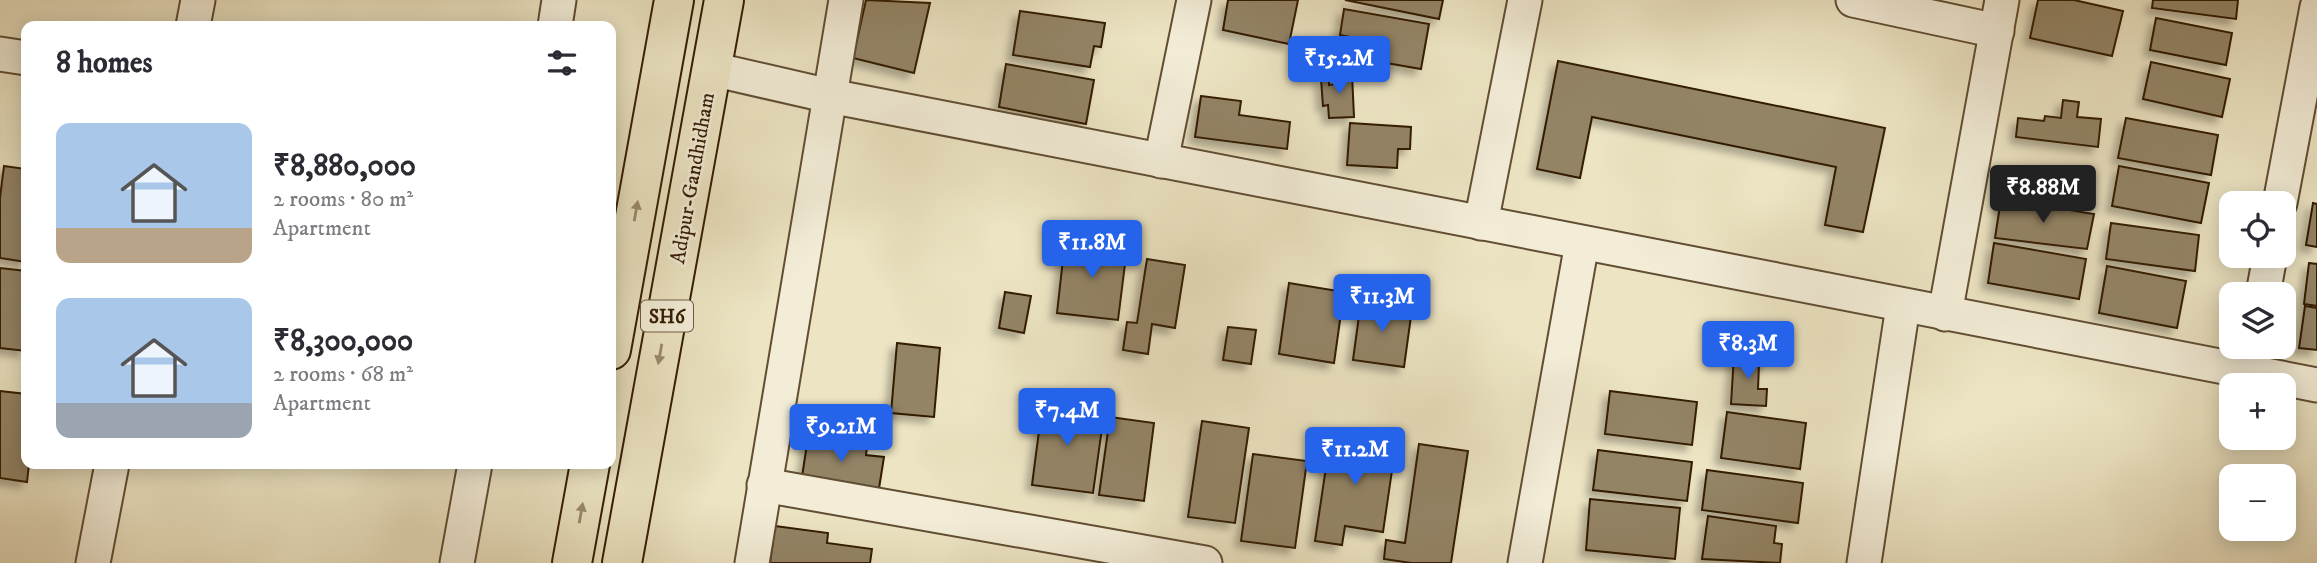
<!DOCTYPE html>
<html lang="en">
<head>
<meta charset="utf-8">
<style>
  body { margin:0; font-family:"IM FELL DW Pica",serif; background:#f2f2f3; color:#2b2b33; height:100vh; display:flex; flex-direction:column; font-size:26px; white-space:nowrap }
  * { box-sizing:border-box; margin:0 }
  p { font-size:23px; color:#7c7c81 }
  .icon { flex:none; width:38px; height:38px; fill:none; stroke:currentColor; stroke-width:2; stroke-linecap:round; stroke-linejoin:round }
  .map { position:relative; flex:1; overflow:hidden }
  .sheet { position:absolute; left:21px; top:21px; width:595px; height:448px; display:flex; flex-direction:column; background:#fff; border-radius:14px; box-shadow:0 4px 18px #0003 }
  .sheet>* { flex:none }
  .fabs { position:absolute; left:2219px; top:191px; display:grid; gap:14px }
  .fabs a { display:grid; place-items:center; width:77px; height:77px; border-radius:14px; background:#fff; box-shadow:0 4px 18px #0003; font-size:35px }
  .price { position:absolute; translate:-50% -60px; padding:0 16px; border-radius:7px; background:#2563eb; color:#fff; font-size:23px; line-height:46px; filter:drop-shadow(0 2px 4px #0008) }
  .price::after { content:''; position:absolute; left:50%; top:42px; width:21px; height:16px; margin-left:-10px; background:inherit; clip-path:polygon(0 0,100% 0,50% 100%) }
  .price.selected { background:#222; color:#fff }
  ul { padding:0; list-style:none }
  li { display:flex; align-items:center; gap:21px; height:175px; padding:0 35px }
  li span { display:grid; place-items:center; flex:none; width:196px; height:140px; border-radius:14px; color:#555 }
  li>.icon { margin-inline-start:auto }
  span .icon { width:84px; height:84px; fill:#fffc; stroke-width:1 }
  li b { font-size:30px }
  h2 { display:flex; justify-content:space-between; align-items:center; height:84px; padding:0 35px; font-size:30px }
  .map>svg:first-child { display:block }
  .building { fill:#938466; stroke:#331b01; stroke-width:2; filter:url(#shadow) }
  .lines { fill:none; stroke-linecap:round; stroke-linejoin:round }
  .minor-casing { stroke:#614d32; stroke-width:37 }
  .primary-casing { stroke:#331b01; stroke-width:42 }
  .minor { stroke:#f3edd8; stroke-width:33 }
  .primary { stroke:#ece4c3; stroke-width:38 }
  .oneway { fill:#998a6c }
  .labels { text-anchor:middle; stroke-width:5; stroke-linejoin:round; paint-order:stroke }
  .shield { fill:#f3edd8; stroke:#6d5a42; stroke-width:2 }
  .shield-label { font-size:19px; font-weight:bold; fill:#331b01 }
  .street-label { font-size:21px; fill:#331b01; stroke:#f3edd8 }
</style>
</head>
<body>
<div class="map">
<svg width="2317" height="563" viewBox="0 0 2317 563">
  <defs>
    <filter id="shadow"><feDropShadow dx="-6" dy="6" stdDeviation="3.5" flood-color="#0004"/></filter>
  </defs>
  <rect width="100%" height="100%" fill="#ece4c3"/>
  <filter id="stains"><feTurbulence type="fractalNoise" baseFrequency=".00286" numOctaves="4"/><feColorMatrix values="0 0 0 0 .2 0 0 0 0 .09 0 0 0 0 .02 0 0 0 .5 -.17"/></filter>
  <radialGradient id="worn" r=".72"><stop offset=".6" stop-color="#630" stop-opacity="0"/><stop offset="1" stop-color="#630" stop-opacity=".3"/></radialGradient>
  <g class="building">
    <polygon points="866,0 930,3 914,73 853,58"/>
    <polygon points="1228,0 1298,0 1289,44 1223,30"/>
    <polygon points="1345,0 1443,0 1439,19"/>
    <polygon points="2038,0 2074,0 2123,11 2112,56 2030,38"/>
    <polygon points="2153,0 2238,0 2236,19 2152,8"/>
    <polygon points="1344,9 1429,24 1421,69 1363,59 1366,40 1340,35"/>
    <polygon points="1020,11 1105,23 1101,47 1094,46 1090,67 1013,55"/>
    <polygon points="2156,18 2232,33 2226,65 2150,50"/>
    <polygon points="1558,61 1885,128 1863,232 1825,225 1836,167 1592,117 1580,178 1537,169"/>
    <polygon points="2151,62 2230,79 2222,117 2143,99"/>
    <polygon points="1006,64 1094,80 1086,124 999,107"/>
    <polygon points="1352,74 1354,117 1329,118 1328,105 1323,106 1321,79 1329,79 1329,85 1335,84 1334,75"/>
    <polygon points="1201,96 1241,101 1239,115 1290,122 1287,149 1195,137"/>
    <polygon points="2063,100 2079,102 2077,117 2101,119 2098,147 2016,137 2018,118 2044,121 2045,116 2061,118"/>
    <polygon points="2126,118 2218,135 2211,175 2118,158"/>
    <polygon points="1350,123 1411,127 1410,149 1398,149 1397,168 1347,165"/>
    <polygon points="4,166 26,169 26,262 0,258 0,198"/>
    <polygon points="2119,166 2209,183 2201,223 2112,206"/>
    <polygon points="2001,199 2094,214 2087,249 1995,238"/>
    <polygon points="2313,203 2317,204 2317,247 2306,245"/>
    <polygon points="2111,223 2199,235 2195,271 2106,259"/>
    <polygon points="1065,241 1127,248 1118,320 1057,313"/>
    <polygon points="1994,243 2086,259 2079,299 1988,283"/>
    <polygon points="1147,259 1185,265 1175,328 1152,324 1148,354 1123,350 1127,322 1137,323"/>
    <polygon points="2309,263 2317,264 2317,306 2304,304"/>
    <polygon points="2107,266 2186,281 2177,328 2099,313"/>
    <polygon points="0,268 26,271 26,351 0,348"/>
    <polygon points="1289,283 1344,292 1334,363 1279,354"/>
    <polygon points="1005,292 1031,296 1024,333 999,328"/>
    <polygon points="1361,301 1412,309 1404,367 1353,360"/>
    <polygon points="2305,306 2317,308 2317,350 2299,348"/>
    <polygon points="1228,327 1256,330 1251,364 1223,360"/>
    <polygon points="897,343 940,348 934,417 891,413"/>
    <polygon points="1734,355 1767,357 1766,365 1759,364 1758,389 1767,389 1766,406 1731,404"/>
    <polygon points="0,391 26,394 26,464 29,464 27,482 0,478"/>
    <polygon points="1610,391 1697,402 1692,445 1605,434"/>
    <polygon points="1043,400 1081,404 1079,417 1103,421 1093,493 1032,485"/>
    <polygon points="1727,412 1806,423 1800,469 1721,458"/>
    <polygon points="1110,417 1154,423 1144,501 1099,495"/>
    <polygon points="1202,421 1249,428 1235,523 1188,517"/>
    <polygon points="810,424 869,432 866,455 884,457 877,501 800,490"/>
    <polygon points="1331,434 1396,443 1383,532 1345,526 1342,545 1315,541"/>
    <polygon points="1419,444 1468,451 1451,563 1411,563 1384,559 1386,540 1405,543"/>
    <polygon points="1598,450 1692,462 1687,501 1593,490"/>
    <polygon points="1253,454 1307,461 1295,548 1241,541"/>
    <polygon points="1707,470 1803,483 1798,523 1702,510"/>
    <polygon points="1590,499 1680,508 1675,559 1586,550"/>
    <polygon points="1708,516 1776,526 1774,543 1782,544 1780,563 1702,559"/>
    <polygon points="775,526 828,533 827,543 872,549 870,563 770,563"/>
  </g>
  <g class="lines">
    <defs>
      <g id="minor">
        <polyline points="1853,0 1997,31"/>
        <polyline points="193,26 198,0"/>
        <polyline points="555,26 559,0"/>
        <polyline points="0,54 26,58"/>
        <polyline points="712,69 830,96 2317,385"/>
        <polyline points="1161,161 1194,0"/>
        <polyline points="2280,203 2317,7"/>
        <polyline points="1481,223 1525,0"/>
        <polyline points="2263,294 2270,256"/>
        <polyline points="1945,314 2002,0"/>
        <polyline points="764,485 1205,563"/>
        <polyline points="93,563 112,464"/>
        <polyline points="457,563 475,464"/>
        <polyline points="752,563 846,0"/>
        <polyline points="1525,563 1582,243"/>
        <polyline points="1864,563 1903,306"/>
      </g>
      <g id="primary">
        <polyline points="611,350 674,0"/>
        <polyline points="572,563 590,464"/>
        <polyline points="622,563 724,0"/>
      </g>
    </defs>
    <use href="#minor" class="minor-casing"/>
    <use href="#primary" class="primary-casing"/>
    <use href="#minor" class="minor"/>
    <use href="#primary" class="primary"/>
  </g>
  <defs><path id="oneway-solid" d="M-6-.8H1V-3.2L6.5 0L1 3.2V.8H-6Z" transform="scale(1.75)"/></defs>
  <g class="oneway">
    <use href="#oneway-solid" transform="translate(636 211) rotate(-80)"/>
    <use href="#oneway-solid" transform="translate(660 354) rotate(100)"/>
    <use href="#oneway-solid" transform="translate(581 513) rotate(-80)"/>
  </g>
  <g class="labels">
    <rect class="shield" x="641" y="300.5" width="52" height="31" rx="5"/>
    <g class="shield-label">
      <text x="667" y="323">SH6</text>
    </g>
    <g class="street-label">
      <text transform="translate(692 178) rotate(-80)" y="7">Adipur-Gandhidham</text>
    </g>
  </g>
  <rect width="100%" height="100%" filter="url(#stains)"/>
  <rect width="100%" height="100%" fill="url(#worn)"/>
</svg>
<div class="fabs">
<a><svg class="icon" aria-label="locate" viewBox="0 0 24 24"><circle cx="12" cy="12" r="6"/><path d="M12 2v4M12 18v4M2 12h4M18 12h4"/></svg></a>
<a><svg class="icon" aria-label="layers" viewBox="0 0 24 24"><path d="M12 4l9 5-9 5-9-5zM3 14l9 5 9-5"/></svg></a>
<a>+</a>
<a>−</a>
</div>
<b class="price" style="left:1339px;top:96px">₹15.2M</b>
<b class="price selected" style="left:2043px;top:225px">₹8.88M</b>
<b class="price" style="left:1092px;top:280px">₹11.8M</b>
<b class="price" style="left:1382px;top:334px">₹11.3M</b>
<b class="price" style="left:1748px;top:381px">₹8.3M</b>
<b class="price" style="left:1067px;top:448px">₹7.4M</b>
<b class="price" style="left:841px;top:464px">₹9.21M</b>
<b class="price" style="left:1355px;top:487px">₹11.2M</b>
<section class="sheet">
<h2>8 homes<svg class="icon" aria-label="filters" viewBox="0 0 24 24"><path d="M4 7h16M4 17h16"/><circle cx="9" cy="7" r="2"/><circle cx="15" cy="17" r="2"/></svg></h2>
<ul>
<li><span style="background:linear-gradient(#a9c7e8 75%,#b9a48a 0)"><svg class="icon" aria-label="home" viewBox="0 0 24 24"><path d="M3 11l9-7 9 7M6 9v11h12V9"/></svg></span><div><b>₹8,880,000</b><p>2 rooms · 80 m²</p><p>Apartment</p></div></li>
<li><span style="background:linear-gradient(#a9c7e8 75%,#9aa5b1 0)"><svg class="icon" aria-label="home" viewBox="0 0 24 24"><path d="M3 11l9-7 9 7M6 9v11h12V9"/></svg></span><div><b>₹8,300,000</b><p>2 rooms · 68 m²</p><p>Apartment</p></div></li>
</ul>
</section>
</div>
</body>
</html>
